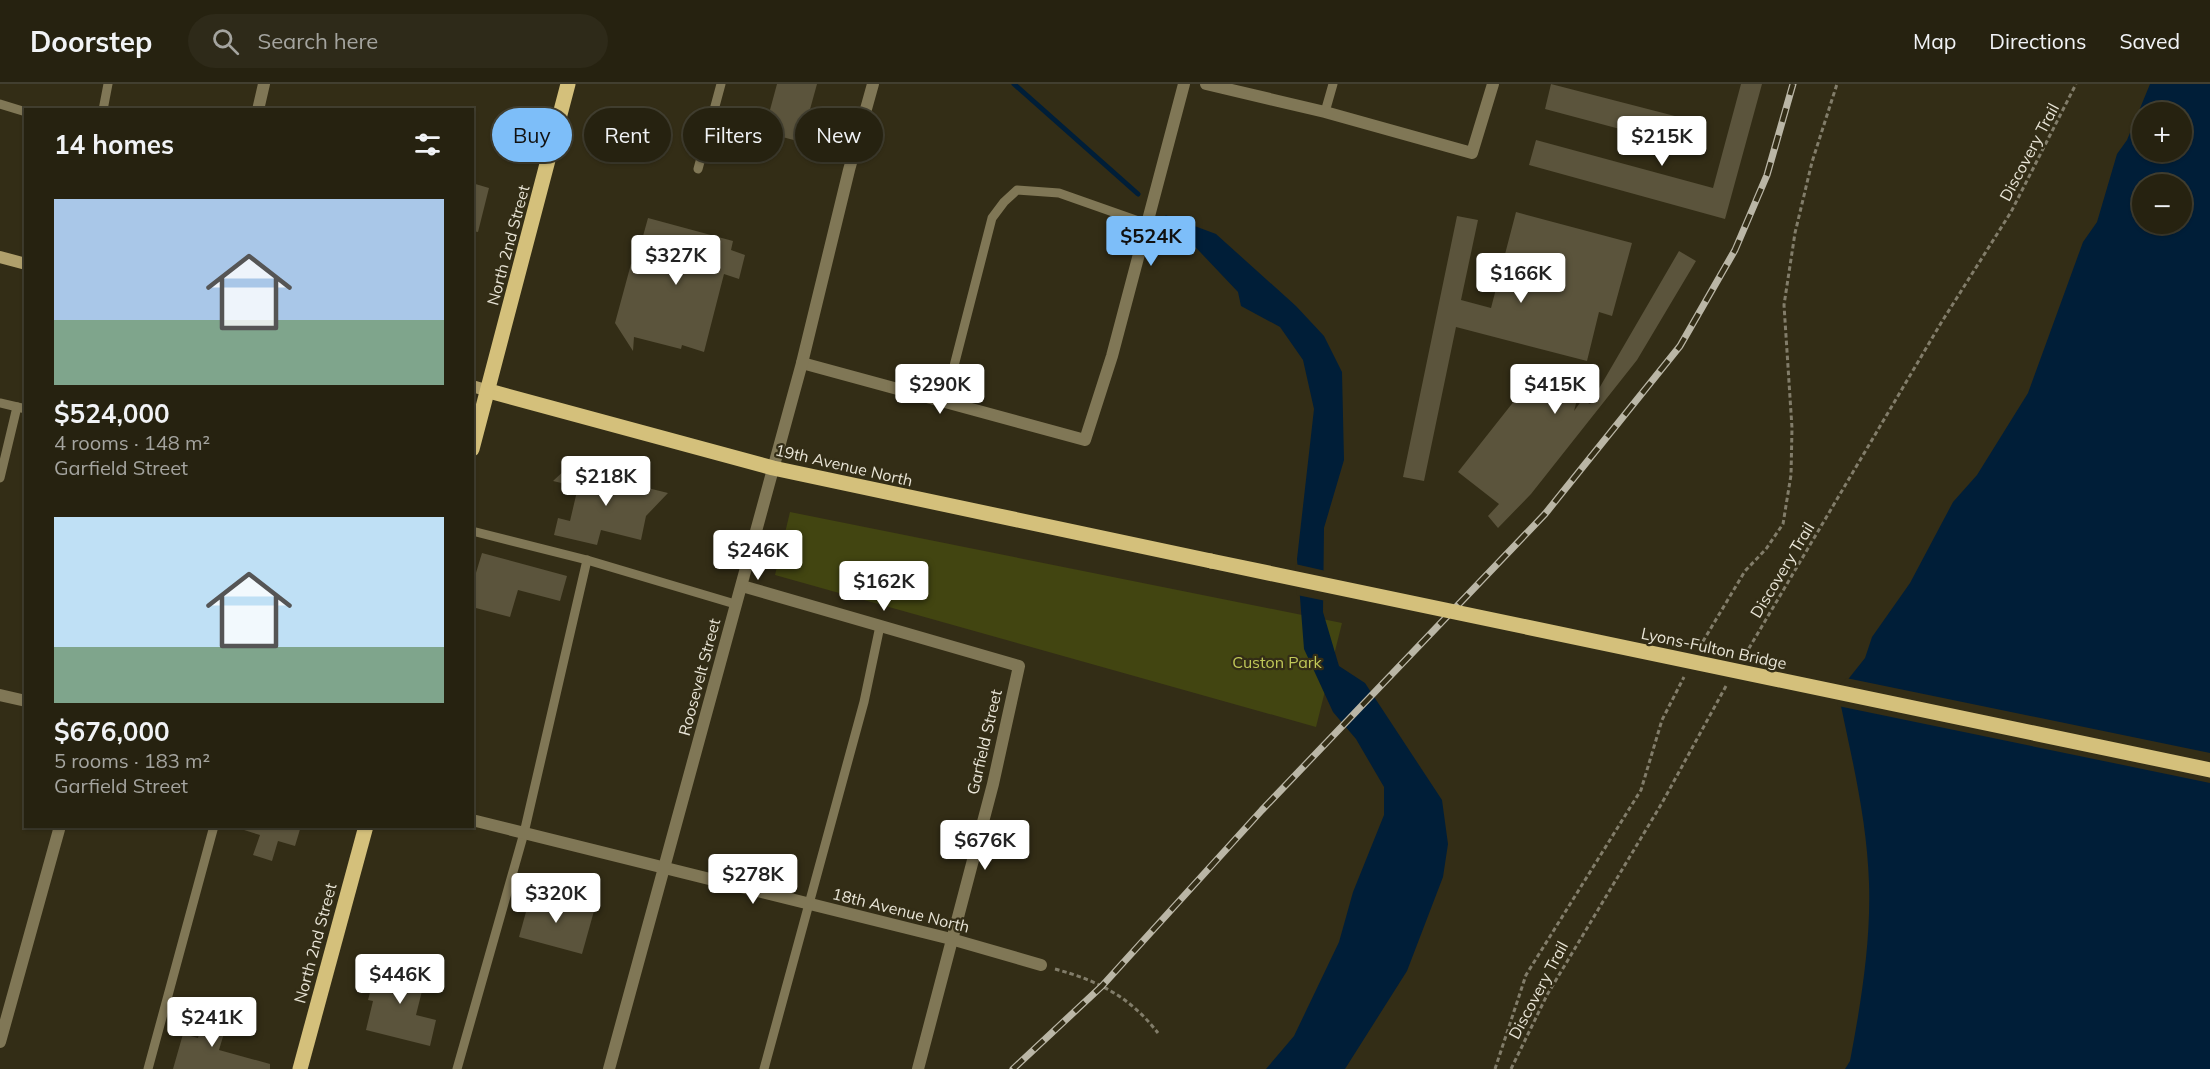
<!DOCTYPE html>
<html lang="en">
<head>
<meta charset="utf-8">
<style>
  body { margin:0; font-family:Mulish,sans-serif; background:#2e2a19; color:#f1f3f6; height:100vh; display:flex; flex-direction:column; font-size:22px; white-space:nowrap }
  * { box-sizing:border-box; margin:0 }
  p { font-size:20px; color:#a4a49f }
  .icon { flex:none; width:33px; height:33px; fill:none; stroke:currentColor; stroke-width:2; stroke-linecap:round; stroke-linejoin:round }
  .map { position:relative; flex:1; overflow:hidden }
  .panel { position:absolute; left:24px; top:24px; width:450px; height:720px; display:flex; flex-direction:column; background:#262210; border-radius:0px; box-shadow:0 2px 4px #0004,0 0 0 2px #423f30 }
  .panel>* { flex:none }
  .guide { position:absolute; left:492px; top:24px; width:570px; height:54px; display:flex; gap:12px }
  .buttons { position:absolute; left:2132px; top:18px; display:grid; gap:12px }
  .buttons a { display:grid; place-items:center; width:60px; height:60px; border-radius:50%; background:#262210; box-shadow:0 2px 4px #0004,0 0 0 2px #423f30; font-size:30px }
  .price { position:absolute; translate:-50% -51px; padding:0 14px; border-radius:6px; background:#fff; color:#222; font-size:20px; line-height:39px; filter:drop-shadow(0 2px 3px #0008) }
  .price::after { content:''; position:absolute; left:50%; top:36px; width:18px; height:14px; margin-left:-9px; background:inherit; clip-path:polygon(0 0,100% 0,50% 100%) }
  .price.selected { background:#7dbef9; color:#111 }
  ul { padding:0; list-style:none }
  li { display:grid; align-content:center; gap:12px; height:318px; padding:0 30px }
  li span { display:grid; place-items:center; height:186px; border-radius:0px; color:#555 }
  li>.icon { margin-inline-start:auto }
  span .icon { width:108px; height:108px; fill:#fffc; stroke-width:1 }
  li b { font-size:26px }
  h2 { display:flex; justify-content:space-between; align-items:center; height:72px; padding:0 30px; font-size:26px }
  .tag { padding:0 21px; border-radius:27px; background:#262210; box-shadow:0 2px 4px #0004,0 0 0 2px #423f30; font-size:21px; line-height:54px }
  .tag.selected { background:#7dbef9; color:#111 }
  header { display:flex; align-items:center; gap:36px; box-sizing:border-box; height:84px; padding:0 30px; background:#262210; border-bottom:2px solid #423f30 }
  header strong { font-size:28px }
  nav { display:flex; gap:33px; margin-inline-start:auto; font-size:21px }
  .search { width:420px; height:54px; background:#2e2a19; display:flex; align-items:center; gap:15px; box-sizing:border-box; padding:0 21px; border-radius:33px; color:#a4a49f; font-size:22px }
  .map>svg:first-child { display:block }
  .green { fill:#424511 }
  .water { fill:#001e38; fill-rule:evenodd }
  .pier { fill:#332d16 }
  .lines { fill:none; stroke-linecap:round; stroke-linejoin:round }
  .stream { stroke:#001e38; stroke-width:5 }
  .building { fill:#5b543c }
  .path { stroke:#827d6a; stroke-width:3; stroke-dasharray:4.5 3; stroke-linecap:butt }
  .lane { stroke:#807756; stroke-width:9 }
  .street { stroke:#807756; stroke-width:12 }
  .secondary { stroke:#b0a06c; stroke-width:12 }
  .primary { stroke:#d4c07b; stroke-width:15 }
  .rail-casing { stroke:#bab6a6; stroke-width:7 }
  .rail { stroke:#332d16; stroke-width:4.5; stroke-dasharray:14; stroke-linecap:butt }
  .primary-bridge { stroke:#d4c07b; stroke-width:15 }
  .labels { text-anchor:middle; stroke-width:4.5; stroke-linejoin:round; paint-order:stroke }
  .street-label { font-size:16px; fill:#e9e5d7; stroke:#332d16 }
  .park-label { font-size:16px; fill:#c0c858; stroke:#332d16 }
</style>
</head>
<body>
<header>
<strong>Doorstep</strong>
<div class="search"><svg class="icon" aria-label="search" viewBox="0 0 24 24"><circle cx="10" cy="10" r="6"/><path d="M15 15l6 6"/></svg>Search here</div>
<nav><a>Map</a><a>Directions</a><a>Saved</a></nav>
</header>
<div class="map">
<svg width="2210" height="985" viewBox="0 0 2210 985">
  <rect width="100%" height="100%" fill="#332d16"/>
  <polygon class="green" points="790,428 1342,539 1316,643 775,491"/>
  <g class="water">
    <path d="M2150 0H2210V985H1845L1850 977C1861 919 1871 858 1869 799 1867 734 1851 671 1838 608L1865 574 1872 553 1910 499 1953 418 1977 391 2028 309 2083 158 2097 138 2117 70 2127 56ZM2142 28H2181V68H2142ZM2142 100H2181V140H2142Z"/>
    <polygon points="1165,131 1216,150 1296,222 1324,252 1342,288 1344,376 1324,444 1323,528 1339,582 1365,599 1442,716 1448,760 1443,793 1407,887 1345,985 1266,985 1294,952 1339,858 1353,808 1384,731 1384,703 1356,655 1333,628 1304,565 1297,475 1314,325 1303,276 1280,243 1241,222 1238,208"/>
  </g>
  <g class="pier">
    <polygon points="1295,480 1326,487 1326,517 1297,511"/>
    <polygon points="1846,594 2210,669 2210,699 1838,622 1835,607"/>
  </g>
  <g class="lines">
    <polyline class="stream" points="1014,0 1138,110"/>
  </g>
  <g class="building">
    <polygon points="777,0 817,0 801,58 764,48"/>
    <polygon points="1551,0 1698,38 1691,64 1545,25"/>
    <polygon points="1741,0 1762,0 1725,135 1529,81 1536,56 1713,104"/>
    <polygon points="472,99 489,104 478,148 472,147"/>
    <polygon points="1516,128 1632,159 1612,232 1599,228 1587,277 1456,243 1424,397 1403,393 1457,132 1478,136 1461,216 1491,224"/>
    <polygon points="648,134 733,157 731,166 745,171 739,195 724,190 704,268 682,261 681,265 634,253 633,267 615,239 631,180 635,181"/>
    <polygon points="1679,167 1696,177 1637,276 1531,410 1498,444 1488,432 1499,420 1458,388 1541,283 1578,312 1574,327 1582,316 1590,320"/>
    <polygon points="567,384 668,409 646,432 641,456 601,446 597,461 554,451 558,434 570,437 578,403 553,397"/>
    <polygon points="482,469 567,492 560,517 518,506 510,533 472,523 472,502"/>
    <polygon points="245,742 301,742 295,762 278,757 272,777 253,771 260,751 244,746"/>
    <polygon points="531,810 594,827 582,870 519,853"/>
    <polygon points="384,877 427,887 416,931 436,936 430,962 366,946 373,917 368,916 374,893 380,894"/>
    <polygon points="207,923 230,929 219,966 270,980 270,985 173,985 183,950 198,954"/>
  </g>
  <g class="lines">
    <g class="path">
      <polyline points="1699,564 1745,487 1766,465 1783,440 1791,391 1792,344 1784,221 1795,149 1812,78 1837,0"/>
      <polyline points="1745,571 1941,239 2011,128 2076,0"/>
      <path d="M1055 885C1099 897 1130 913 1158 949"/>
      <polyline points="1495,985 1526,891 1641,706 1662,636 1684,593"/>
      <polyline points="1511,985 1547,911 1662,719 1726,602"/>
    </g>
    <g class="lane">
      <polyline points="0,20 26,28"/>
      <polyline points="103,26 108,0"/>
      <polyline points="1325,28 1333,0"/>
      <polyline points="698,85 721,0"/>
      <polyline points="945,317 992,134 1004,118 1017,106 1059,109 1147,140"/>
      <polyline points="0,319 26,325"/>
      <polyline points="0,394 17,323"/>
      <polyline points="472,447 587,476 735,520"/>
      <polyline points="148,985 214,742"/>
      <polyline points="457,985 524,749 587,476"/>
      <polyline points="764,985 864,618 880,542"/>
    </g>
    <g class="street">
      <polyline points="1206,0 1325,28 1472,69 1493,0"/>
      <polyline points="258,26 264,0"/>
      <polyline points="802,279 1085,356 1112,272 1184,0"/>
      <polyline points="742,502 1019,582 993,700 918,985"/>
      <polyline points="0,611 26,617"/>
      <polyline points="472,736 951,855 1041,881"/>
      <polyline points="0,958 60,742"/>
      <polyline points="609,985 802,279 849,86 873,0"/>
    </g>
    <g class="secondary">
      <polyline points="0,173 26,180"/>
      <polyline points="472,302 489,307"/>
    </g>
    <g class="primary">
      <polyline points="489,307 773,384 1211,477"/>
      <polyline points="472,365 568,0"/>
      <polyline points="300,985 366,742"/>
    </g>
    <defs>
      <polyline id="rail" points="1013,985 1102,902 1262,726 1545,430 1680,262 1735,166 1767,91 1793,0"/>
    </defs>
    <use href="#rail" class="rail-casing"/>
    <use href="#rail" class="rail"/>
    <polyline class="primary-bridge" points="1211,477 2210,686"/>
  </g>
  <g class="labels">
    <g class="street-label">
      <text transform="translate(2029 68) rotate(-62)" y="6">Discovery Trail</text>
      <text transform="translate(508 161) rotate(-75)" y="6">North 2nd Street</text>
      <text transform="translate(844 381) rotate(13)" y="6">19th Avenue North</text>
      <text transform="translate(1782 486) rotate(-59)" y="6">Discovery Trail</text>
      <text transform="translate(1714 564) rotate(12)" y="6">Lyons-Fulton Bridge</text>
      <text transform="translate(699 593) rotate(-75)" y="6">Roosevelt Street</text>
      <text transform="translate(984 658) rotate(-77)" y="6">Garfield Street</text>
      <text transform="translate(901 826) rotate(14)" y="6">18th Avenue North</text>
      <text transform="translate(315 859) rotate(-75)" y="6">North 2nd Street</text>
      <text transform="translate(1538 906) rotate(-62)" y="6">Discovery Trail</text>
    </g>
    <g class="park-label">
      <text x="1277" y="584">Custon Park</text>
    </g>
  </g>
</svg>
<div class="buttons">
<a>+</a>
<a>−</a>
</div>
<b class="price" style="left:1662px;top:83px">$215K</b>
<b class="price selected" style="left:1151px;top:183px">$524K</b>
<b class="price" style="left:676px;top:202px">$327K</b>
<b class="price" style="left:1521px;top:220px">$166K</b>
<b class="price" style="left:940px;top:331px">$290K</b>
<b class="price" style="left:1555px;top:331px">$415K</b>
<b class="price" style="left:606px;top:423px">$218K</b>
<b class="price" style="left:758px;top:497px">$246K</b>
<b class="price" style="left:884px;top:528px">$162K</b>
<b class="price" style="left:985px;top:787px">$676K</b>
<b class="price" style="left:753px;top:821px">$278K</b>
<b class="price" style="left:556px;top:840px">$320K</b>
<b class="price" style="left:400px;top:921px">$446K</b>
<b class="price" style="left:212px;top:964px">$241K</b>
<div class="guide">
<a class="tag selected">Buy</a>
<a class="tag">Rent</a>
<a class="tag">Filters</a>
<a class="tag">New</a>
</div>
<section class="panel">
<h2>14 homes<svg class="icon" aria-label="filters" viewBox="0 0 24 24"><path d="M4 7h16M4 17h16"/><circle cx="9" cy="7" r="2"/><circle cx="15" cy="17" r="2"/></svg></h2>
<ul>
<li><span style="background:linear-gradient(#a9c7e8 65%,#7fa58c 0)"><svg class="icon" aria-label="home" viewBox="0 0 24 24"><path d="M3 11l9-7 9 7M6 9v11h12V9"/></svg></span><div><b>$524,000</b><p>4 rooms · 148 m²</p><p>Garfield Street</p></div></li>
<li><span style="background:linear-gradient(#bfe0f5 70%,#7fa58c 0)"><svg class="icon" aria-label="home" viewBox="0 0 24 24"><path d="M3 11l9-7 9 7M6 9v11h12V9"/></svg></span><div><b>$676,000</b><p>5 rooms · 183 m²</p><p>Garfield Street</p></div></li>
</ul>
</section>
</div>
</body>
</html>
